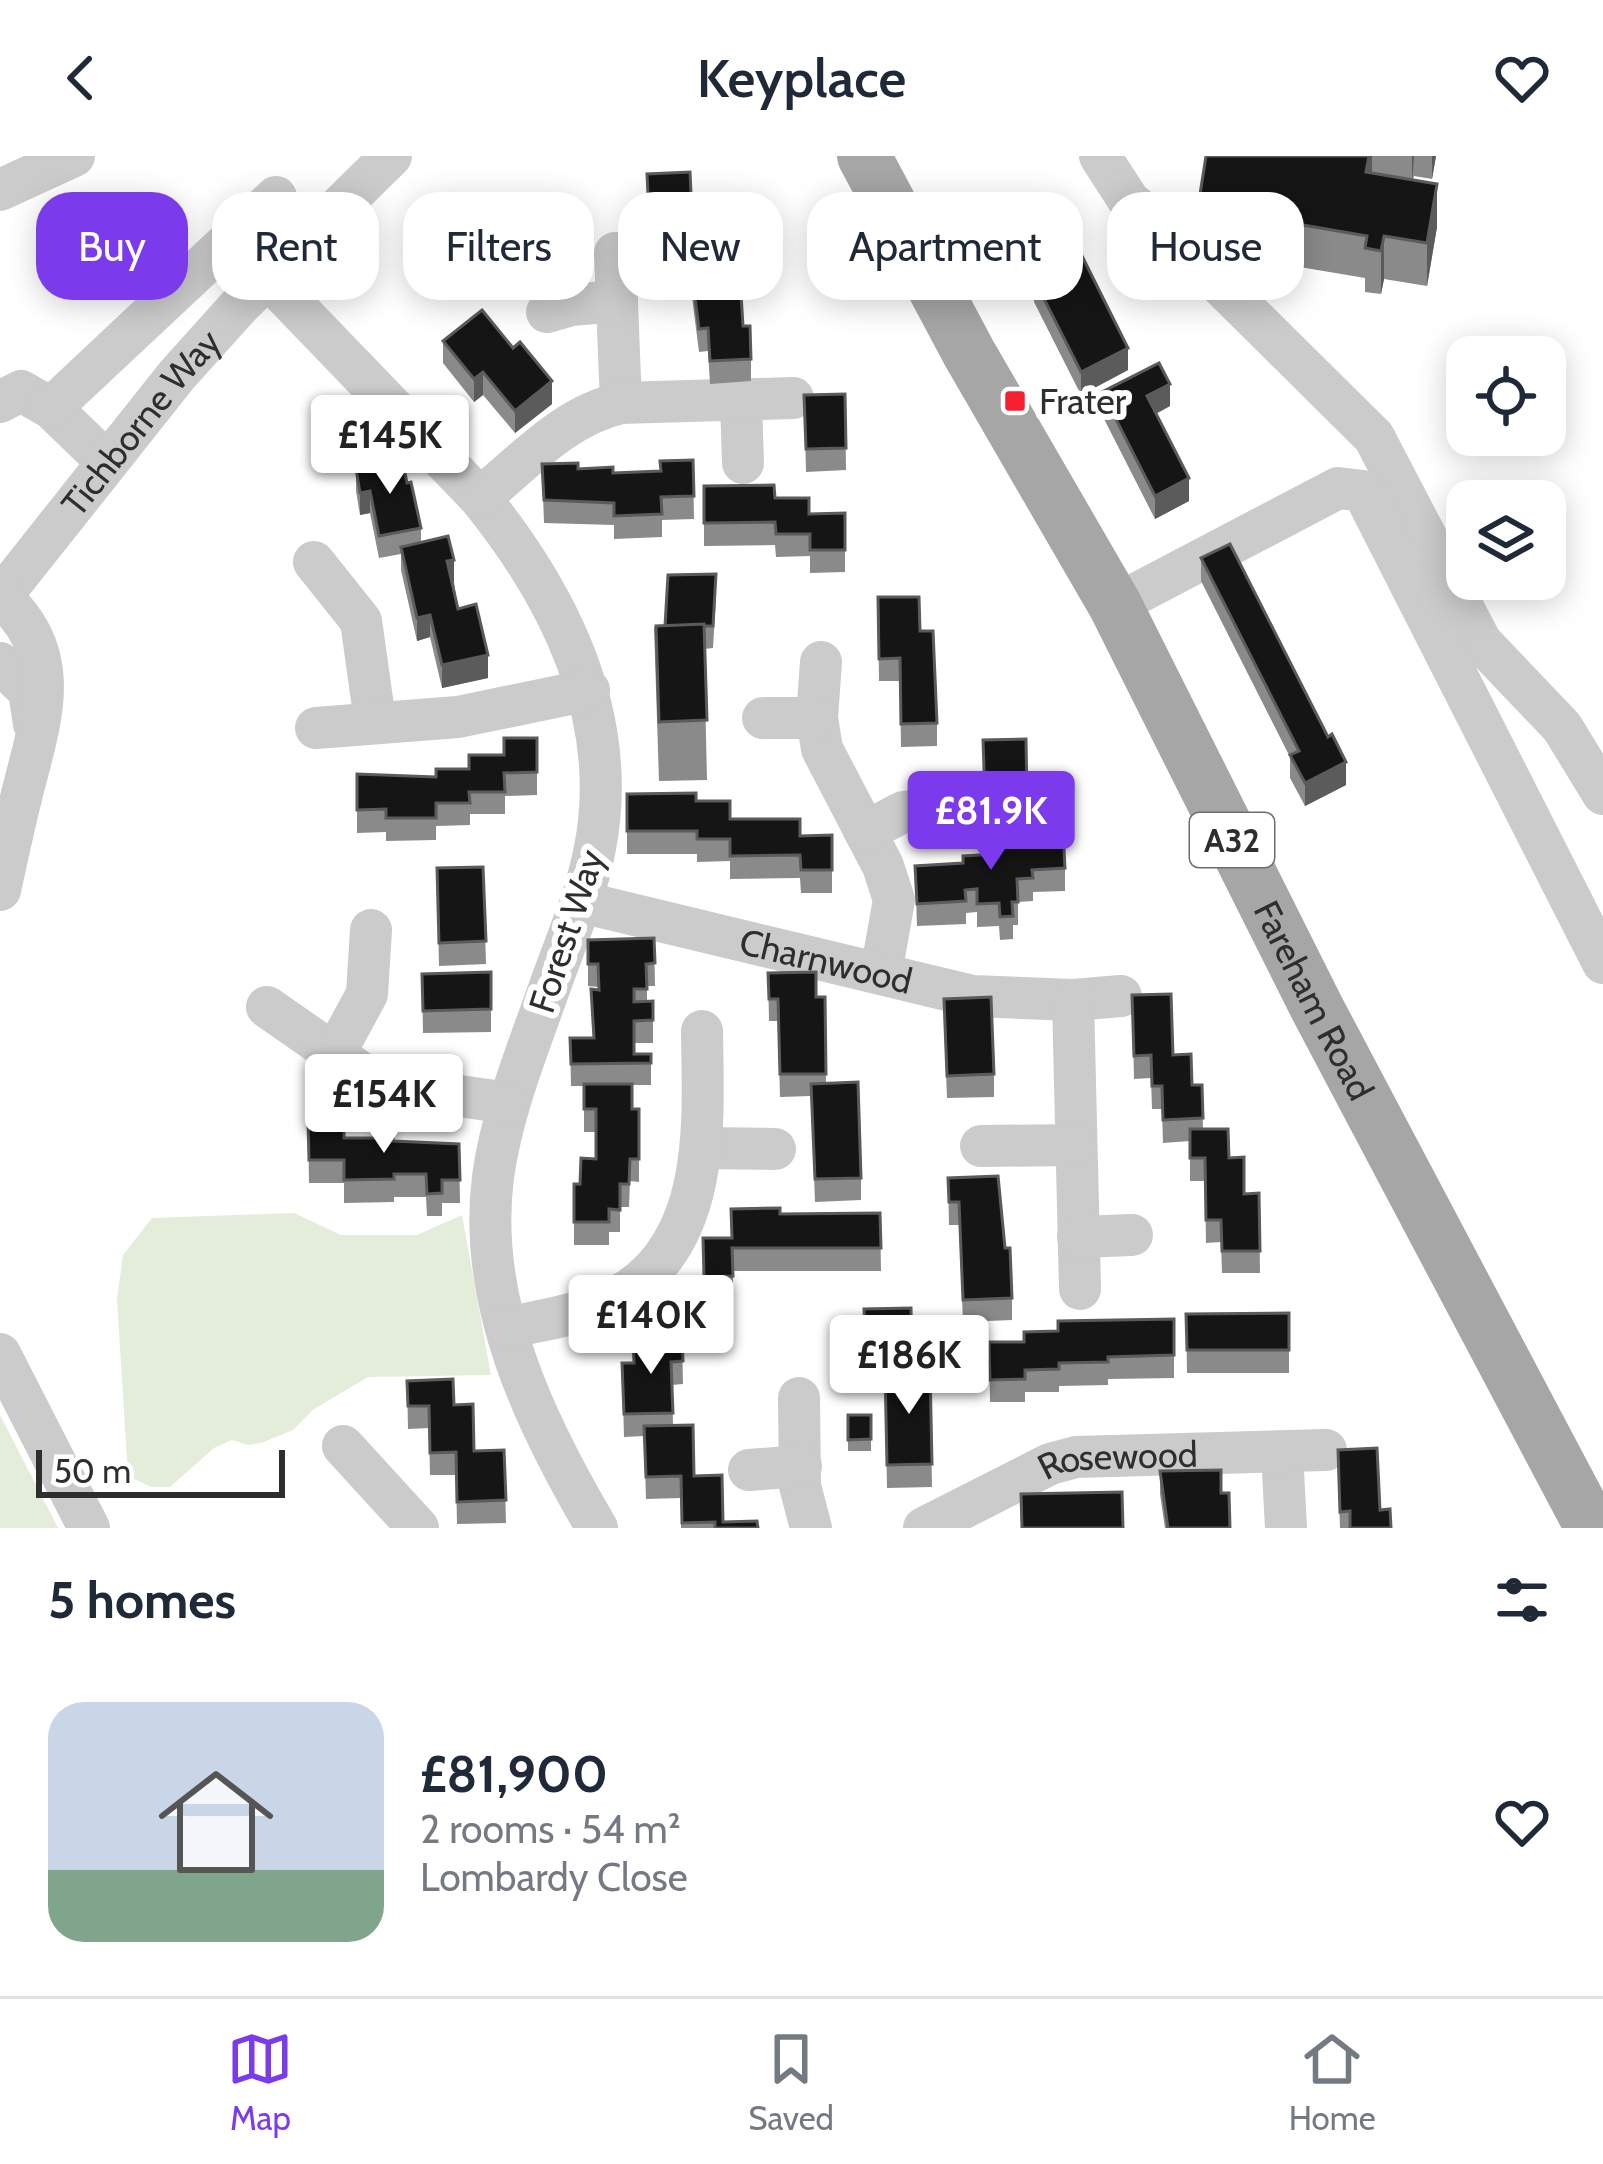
<!DOCTYPE html>
<html lang="en">
<head>
<meta charset="utf-8">
<style>
  body { margin:0; font-family:Cabin,sans-serif; background:#f2f2f3; color:#1f2937; height:100vh; display:flex; flex-direction:column; font-size:45px; white-space:nowrap }
  * { box-sizing:border-box; margin:0 }
  p { font-size:39px; color:#747a83 }
  .icon { flex:none; width:66px; height:66px; fill:none; stroke:currentColor; stroke-width:2; stroke-linecap:round; stroke-linejoin:round }
  .map { position:relative; height:1372px; overflow:hidden }
  .side { display:flex; flex-direction:column; background:#fff; flex:1 }
  .side>* { flex:none }
  .banner { position:absolute; left:36px; top:36px; width:1533px; height:108px; display:flex; gap:24px }
  .buttons { position:absolute; left:1446px; top:180px; display:grid; gap:24px }
  .buttons a { display:grid; place-items:center; width:120px; height:120px; border-radius:24px; background:#fff; box-shadow:0 6px 30px #0003; font-size:60px }
  .scale { position:absolute; left:36px; bottom:30px; width:249px; box-sizing:border-box; padding-left:12px; border:6px solid #2e2e2e; border-top:0; font-size:33px; line-height:42px; white-space:nowrap; color:#2e2e2e; -webkit-text-stroke:9px #fff; paint-order:stroke }
  .price { position:absolute; translate:-50% -102px; padding:0 27px; border-radius:12px; background:#fff; color:#222; font-size:39px; line-height:78px; filter:drop-shadow(0 3px 6px #0008) }
  .price::after { content:''; position:absolute; left:50%; top:72px; width:36px; height:27px; margin-left:-18px; background:inherit; clip-path:polygon(0 0,100% 0,50% 100%) }
  .price.current { background:#7c3aed; color:#fff }
  ul { padding:0; list-style:none }
  li { display:flex; align-items:center; gap:36px; height:300px; padding:0 48px }
  li+li { border-top:3px solid #e0e1e3 }
  li span { display:grid; place-items:center; flex:none; width:336px; height:240px; border-radius:36px; color:#555 }
  li>.icon { margin-inline-start:auto }
  span .icon { width:144px; height:144px; fill:#fffc; stroke-width:1 }
  li b { font-size:51px }
  h2 { display:flex; justify-content:space-between; align-items:center; height:144px; padding:0 48px; font-size:51px }
  .chip { padding:0 42px; border-radius:36px; background:#fff; box-shadow:0 6px 30px #0003; font-size:42px; line-height:108px }
  .chip.current { background:#7c3aed; color:#fff }
  header { display:flex; justify-content:space-between; align-items:center; height:156px; padding:0 48px; background:#fff; font-size:54px; font-weight:600 }
  .dock { display:flex; justify-content:space-around; align-items:center; height:168px; border-top:3px solid #e0e1e3; background:#fff; font-size:33px; color:#747a83 }
  .dock a { display:grid; justify-items:center; gap:6px }
  .dock .current { color:#7c3aed }
  .map>svg:first-child { display:block }
  .green { fill:#e4edda }
  .lines { fill:none; stroke-linecap:round; stroke-linejoin:round }
  .minor { stroke:#cbcbcb; stroke-width:42 }
  .major { stroke:#a6a6a6; stroke-width:54 }
  .wall { fill:#8a8a8a }
  .shaded-wall { fill:#5b5b5b }
  .building { fill:#151515; stroke:#5b5b5b; stroke-width:3 }
  .poi-dot { fill:#f52030; stroke:#fff; stroke-width:4.5 }
  .labels { text-anchor:middle; stroke-width:12; stroke-linejoin:round; paint-order:stroke }
  .shield { fill:#fff; stroke:#6d6d6d; stroke-width:3 }
  .shield-label { font-size:33px; font-weight:bold; fill:#2e2e2e }
  .poi-label { font-size:36px; fill:#2e2e2e; stroke:#fff; text-anchor:start }
  .street-label { font-size:36px; fill:#2e2e2e; stroke:#fff }
</style>
</head>
<body>
<header><svg class="icon" aria-label="back" viewBox="0 0 24 24"><path d="M15 5l-7 7 7 7"/></svg>Keyplace<svg class="icon" aria-label="heart" viewBox="0 0 24 24"><path d="M12 20l-8-8c-3-5 5-10 8-4 3-6 11-1 8 4z"/></svg></header>
<div class="map">
<svg width="1603" height="1372" viewBox="0 0 1603 1372">
  <rect width="100%" height="100%" fill="#fff"/>
  <g class="green">
    <polygon points="294,1057 341,1079 417,1079 462,1059 491,1219 368,1221 314,1253 293,1274 261,1287 248,1289 232,1284 214,1292 170,1331 151,1331 128,1320 117,1143 123,1099 152,1062"/>
    <polygon points="0,1259 58,1372 0,1372"/>
  </g>
  <g class="lines">
    <g class="minor">
      <polyline points="1100,0 1129,45 1168,77 1374,281 1481,486 1562,571 1603,638"/>
      <polyline points="0,34 74,0"/>
      <polyline points="615,97 621,247"/>
      <path d="M268 122 480 342C560 441 620 562 595 692 586 740 566 785 550 830 528 893 502 955 493 1021 477 1147 535 1267 597 1372"/>
      <polyline points="547,156 571,149 617,145"/>
      <polyline points="0,246 21,235 51,252 106,305"/>
      <polyline points="741,246 743,307"/>
      <polyline points="51,252 276,41"/>
      <path d="M480 342C524 306 564 260 621 247L793 242"/>
      <polyline points="314,406 361,465 375,565"/>
      <path id="s1" d="M0 442 177 219 240 149 391 0"/>
      <polyline points="1115,449 1338,332 1363,335 1603,807"/>
      <polyline points="821,506 817,562 822,593 883,710 894,744 881,817"/>
      <polyline points="0,507 29,535 34,568"/>
      <polyline points="763,562 817,562"/>
      <polyline points="316,572 458,561 589,534"/>
      <polyline points="865,676 903,656 950,650"/>
      <path d="M0 734C7 703 13 673 21 642 39 567 68 501 1 441"/>
      <path id="s2" d="M581 746 972 840 1073 844 1121 840"/>
      <polyline points="1073,844 1080,1133"/>
      <polyline points="267,851 366,920 397,931 508,947"/>
      <polyline points="334,899 367,838 371,774"/>
      <polyline points="981,990 1076,989"/>
      <polyline points="703,992 775,993"/>
      <polyline points="1078,1081 1132,1079"/>
      <path d="M506 1172C547 1163 594 1157 630 1133 712 1077 703 962 702 875"/>
      <polyline points="0,1198 89,1372"/>
      <polyline points="799,1242 800,1330 811,1372"/>
      <polyline points="343,1290 418,1372"/>
      <polyline points="1282,1296 1286,1372"/>
      <polyline points="749,1314 801,1310"/>
      <path id="s3" d="M924 1372 1050 1308 1076 1301 1326 1294"/>
    </g>
    <path class="major" id="s4" d="M864 0 969 197 1115 449 1318 854 1592 1372"/>
  </g>
  <g class="wall">
    <polygon points="1206,0 1436,0 1432,23 1414,20 1413,24 1437,71 1427,130 1384,123 1381,138 1365,136 1365,122 1198,94 1198,51"/>
    <polygon points="647,18 715,110 732,139 743,170 751,203 751,225 710,228 708,195 699,196 691,133 677,134 676,103 650,105"/>
    <polygon points="1034,123 1128,214 1081,239 1034,146"/>
    <polygon points="443,185 552,248 515,277 483,239 474,246 443,207"/>
    <polygon points="1102,236 1170,250 1156,258 1189,345 1155,363 1102,259"/>
    <polygon points="845,238 846,314 806,316 804,239"/>
    <polygon points="693,304 694,363 662,364 662,381 614,383 614,369 544,367 542,308 613,317 661,315"/>
    <polygon points="356,313 407,327 421,372 421,386 454,426 458,453 488,522 442,532 430,481 417,485 401,414 401,398 379,402 370,357 360,359 356,335"/>
    <polygon points="704,330 775,342 809,358 845,357 845,416 810,417 810,400 776,401 775,389 704,390"/>
    <polygon points="1201,402 1346,629 1305,650 1290,622 1290,601 1201,425"/>
    <polygon points="716,441 713,492 704,493 707,624 659,625 654,471 665,470"/>
    <polygon points="878,441 920,475 937,567 937,590 901,591 900,525 879,525"/>
    <polygon points="537,582 537,639 505,640 505,658 470,658 470,669 436,670 436,684 386,685 386,676 357,677 357,618 436,621 469,613 504,599"/>
    <polygon points="1026,583 1027,661 985,663 983,584"/>
    <polygon points="627,638 696,645 730,663 800,680 832,679 832,737 801,737 800,722 730,723 730,705 697,706 697,698 627,698"/>
    <polygon points="915,710 1065,712 1065,735 1033,736 1033,745 1018,746 1018,769 1013,769 1013,783 1000,784 999,770 977,771 977,756 966,757 966,768 917,770"/>
    <polygon points="483,711 486,808 439,810 437,712"/>
    <polygon points="654,782 655,830 647,830 647,846 653,845 653,887 634,887 634,898 651,907 651,929 632,929 632,953 639,953 639,1026 630,1025 629,1051 620,1051 620,1076 609,1076 609,1089 574,1089 574,1028 580,1028 596,1003 596,976 584,976 584,930 571,930 570,882 593,882 591,833 598,834 598,831 588,830 588,784"/>
    <polygon points="491,816 491,876 423,877 422,818"/>
    <polygon points="768,817 816,841 825,841 826,928 861,1022 861,1044 815,1046 811,940 780,941 778,865 769,865"/>
    <polygon points="1132,839 1192,929 1202,929 1203,973 1229,1002 1244,1038 1259,1037 1260,1117 1222,1117 1221,1086 1206,1087 1205,1025 1190,1025 1190,985 1163,987 1162,953 1152,953 1151,922 1134,923"/>
    <polygon points="944,865 994,918 994,941 947,942"/>
    <polygon points="308,966 344,982 459,988 460,1047 442,1047 442,1060 427,1060 426,1041 394,1041 394,1046 344,1047 344,1027 309,1027"/>
    <polygon points="948,1022 1005,1092 1012,1142 1012,1164 963,1166 959,1069 949,1069"/>
    <polygon points="880,1057 881,1115 733,1115 733,1143 704,1143 703,1082 732,1082 780,1058"/>
    <polygon points="864,1153 912,1205 912,1214 930,1213 932,1331 887,1332 885,1229 866,1229"/>
    <polygon points="1289,1157 1289,1217 1187,1217 1186,1158"/>
    <polygon points="1174,1163 1174,1222 1108,1223 1108,1229 1059,1230 1059,1236 1025,1236 1025,1246 990,1246 989,1186 1024,1186"/>
    <polygon points="682,1183 683,1228 672,1229 673,1269 694,1320 723,1366 758,1372 681,1372 681,1342 646,1343 644,1280 624,1281 622,1207 633,1207"/>
    <polygon points="407,1225 474,1295 504,1294 506,1367 457,1368 456,1319 430,1319 429,1272 408,1273"/>
    <rect x="848" y="1259" width="23" height="36"/>
    <polygon points="1160,1315 1221,1337 1230,1372 1165,1372 1160,1338"/>
    <polygon points="1338,1316 1380,1354 1391,1372 1340,1372"/>
  </g>
  <g class="shaded-wall">
    <polygon points="1369,0 1372,0 1372,25 1366,16"/>
    <polygon points="1412,0 1414,0 1412,31"/>
    <polygon points="1432,0 1436,0 1432,23"/>
    <polygon points="1437,28 1437,71 1427,130 1427,87"/>
    <polygon points="1384,80 1384,123 1381,138 1381,95"/>
    <polygon points="1128,192 1128,214 1081,239 1081,216"/>
    <polygon points="483,216 483,239 474,246 474,223"/>
    <polygon points="552,225 552,248 515,277 515,255"/>
    <polygon points="1170,228 1170,250 1147,262 1147,240"/>
    <polygon points="1189,322 1189,345 1155,363 1155,340"/>
    <polygon points="370,335 370,357 360,359 360,337"/>
    <polygon points="454,404 454,426 447,428 447,405"/>
    <polygon points="430,459 430,481 417,485 417,462"/>
    <polygon points="488,499 488,522 442,532 442,509"/>
    <polygon points="1346,606 1346,629 1305,650 1305,627"/>
  </g>
  <g class="building">
    <polygon points="1206,0 1369,0 1366,16 1437,28 1427,87 1384,80 1381,95 1365,92 1367,80 1198,51"/>
    <polygon points="690,16 693,80 714,79 715,110 730,109 732,139 741,138 743,170 750,170 751,203 710,205 708,172 699,173 691,111 677,112 676,80 650,82 647,18"/>
    <polygon points="1082,100 1128,192 1081,216 1034,123"/>
    <polygon points="482,154 513,192 520,186 552,225 515,255 483,216 474,223 443,185"/>
    <polygon points="1159,207 1170,228 1147,240 1189,322 1155,340 1102,236"/>
    <polygon points="845,238 846,292 806,293 804,239"/>
    <polygon points="402,303 407,327 411,326 421,372 379,380 370,335 360,337 356,313"/>
    <polygon points="693,304 694,340 661,341 662,358 614,360 614,347 544,344 542,308 578,307 578,313 613,311 613,317 661,315 660,305"/>
    <polygon points="774,329 775,342 809,342 809,358 845,357 845,394 810,394 810,378 776,378 775,366 704,367 704,330"/>
    <polygon points="448,380 454,404 447,405 458,453 476,448 488,499 442,509 430,459 417,462 401,391"/>
    <polygon points="1230,388 1328,581 1332,578 1346,606 1305,627 1290,599 1299,595 1201,402"/>
    <polygon points="716,418 713,470 665,470 668,419"/>
    <polygon points="878,441 919,441 920,475 933,475 937,567 901,568 900,502 879,503"/>
    <polygon points="704,468 707,564 659,566 656,470"/>
    <polygon points="504,582 537,582 537,616 504,617 505,636 469,636 470,647 436,647 436,662 386,662 386,653 357,654 357,618 436,621 436,613 469,613 469,599 504,599"/>
    <polygon points="1026,583 1027,639 985,640 983,584"/>
    <polygon points="696,637 696,645 730,645 730,663 800,663 800,680 832,679 832,714 801,714 800,699 730,700 730,683 697,683 697,675 627,675 627,638"/>
    <polygon points="1063,675 1065,712 1032,714 1033,722 1017,723 1018,746 1012,746 1013,760 1000,761 999,747 977,748 977,733 965,734 966,745 917,748 915,710 963,707 963,700 997,698 996,689 1031,687 1030,677"/>
    <polygon points="483,711 486,785 439,787 437,712"/>
    <polygon points="654,782 655,807 646,808 647,833 634,833 634,846 653,845 653,864 634,865 634,898 651,898 651,907 571,908 570,882 594,882 591,833 599,834 598,808 588,808 588,784"/>
    <polygon points="491,816 491,853 423,855 422,818"/>
    <polygon points="816,816 816,841 825,841 826,918 780,918 778,843 769,843 768,817"/>
    <polygon points="1171,838 1173,899 1191,898 1192,929 1202,929 1203,962 1163,964 1162,930 1152,930 1151,899 1134,900 1132,839"/>
    <polygon points="991,841 994,918 947,920 944,843"/>
    <polygon points="858,926 861,1022 815,1023 811,928"/>
    <polygon points="584,928 632,928 632,953 639,953 639,1003 630,1003 629,1028 620,1028 620,1054 609,1053 609,1066 574,1066 574,1028 580,1028 581,1002 596,1003 596,953 584,953"/>
    <polygon points="308,966 344,966 344,982 393,982 393,985 459,988 460,1024 442,1024 442,1037 427,1038 426,1018 394,1018 394,1023 344,1024 344,1004 309,1004"/>
    <polygon points="1190,973 1228,973 1229,1002 1244,1001 1244,1038 1259,1037 1260,1095 1222,1095 1221,1064 1206,1064 1205,1002 1190,1002"/>
    <polygon points="998,1020 1005,1092 1010,1092 1012,1142 963,1144 959,1046 949,1046 948,1022"/>
    <polygon points="780,1052 780,1058 880,1057 881,1092 732,1092 733,1120 704,1121 703,1082 732,1082 731,1053"/>
    <polygon points="911,1152 912,1205 866,1207 864,1153"/>
    <polygon points="1289,1157 1289,1194 1187,1194 1186,1158"/>
    <polygon points="1174,1163 1174,1199 1108,1201 1108,1206 1059,1207 1059,1213 1025,1214 1025,1223 990,1224 989,1186 1024,1186 1024,1176 1058,1175 1058,1165"/>
    <polygon points="682,1183 683,1205 671,1206 673,1257 624,1258 622,1207 634,1207 633,1184"/>
    <polygon points="930,1213 932,1308 887,1309 885,1214"/>
    <polygon points="453,1223 454,1249 473,1248 474,1295 504,1294 506,1344 457,1346 456,1296 430,1297 429,1250 408,1250 407,1225"/>
    <polygon points="848,1259 871,1259 871,1283 848,1284"/>
    <polygon points="693,1269 694,1320 722,1319 723,1366 757,1365 758,1372 715,1372 715,1366 682,1367 681,1320 646,1321 644,1270"/>
    <polygon points="1377,1292 1380,1354 1390,1353 1391,1372 1350,1372 1350,1355 1340,1356 1338,1294"/>
    <polygon points="1221,1314 1221,1337 1229,1337 1230,1372 1168,1372 1160,1315"/>
    <polygon points="1122,1336 1123,1372 1022,1372 1021,1338"/>
  </g>
  <rect class="poi-dot" x="1003" y="233" width="24" height="24" rx="6"/>
  <g class="labels">
    <rect class="shield" x="1190" y="657" width="84" height="54" rx="9"/>
    <g class="shield-label">
      <text x="1232" y="696">A32</text>
    </g>
    <g class="poi-label">
      <text x="1039" y="258">Frater</text>
    </g>
    <g class="street-label">
      <text dy="13" stroke="none"><textPath href="#s1" startOffset="225">Tichborne Way</textPath></text>
      <text transform="translate(566 775) rotate(-72)" y="13">Forest Way</text>
      <text dy="13" stroke="none"><textPath href="#s2" startOffset="252">Charnwood</textPath></text>
      <text dy="13" stroke="none"><textPath href="#s4" startOffset="957">Fareham Road</textPath></text>
      <text dy="13" stroke="none"><textPath href="#s3" startOffset="210">Rosewood</textPath></text>
    </g>
  </g>
</svg>
<div class="buttons">
<a><svg class="icon" aria-label="locate" viewBox="0 0 24 24"><circle cx="12" cy="12" r="6"/><path d="M12 2v4M12 18v4M2 12h4M18 12h4"/></svg></a>
<a><svg class="icon" aria-label="layers" viewBox="0 0 24 24"><path d="M12 4l9 5-9 5-9-5zM3 14l9 5 9-5"/></svg></a>
</div>
<div class="scale">50 m</div>
<b class="price" style="left:390px;top:341px">£145K</b>
<b class="price current" style="left:991px;top:717px">£81.9K</b>
<b class="price" style="left:384px;top:1000px">£154K</b>
<b class="price" style="left:651px;top:1221px">£140K</b>
<b class="price" style="left:909px;top:1261px">£186K</b>
<div class="banner">
<a class="chip current">Buy</a>
<a class="chip">Rent</a>
<a class="chip">Filters</a>
<a class="chip">New</a>
<a class="chip">Apartment</a>
<a class="chip">House</a>
</div>
</div>
<section class="side">
<h2>5 homes<svg class="icon" aria-label="filters" viewBox="0 0 24 24"><path d="M4 7h16M4 17h16"/><circle cx="9" cy="7" r="2"/><circle cx="15" cy="17" r="2"/></svg></h2>
<ul>
<li><span style="background:linear-gradient(#c9d6e8 70%,#7fa58c 0)"><svg class="icon" aria-label="home" viewBox="0 0 24 24"><path d="M3 11l9-7 9 7M6 9v11h12V9"/></svg></span><div><b>£81,900</b><p>2 rooms · 54 m²</p><p>Lombardy Close</p></div><svg class="icon" aria-label="heart" viewBox="0 0 24 24"><path d="M12 20l-8-8c-3-5 5-10 8-4 3-6 11-1 8 4z"/></svg></li>
</ul>
</section>
<nav class="dock">
<a class="current"><svg class="icon" aria-label="map" viewBox="0 0 24 24"><path d="M3 6l6-2 6 2 6-2v14l-6 2-6-2-6 2zM9 4v14M15 6v14"/></svg>Map</a>
<a><svg class="icon" aria-label="saved" viewBox="0 0 24 24"><path d="M7 4h10v16l-5-4-5 4z"/></svg>Saved</a>
<a><svg class="icon" aria-label="home" viewBox="0 0 24 24"><path d="M3 11l9-7 9 7M6 9v11h12V9"/></svg>Home</a>
</nav>
</body>
</html>
